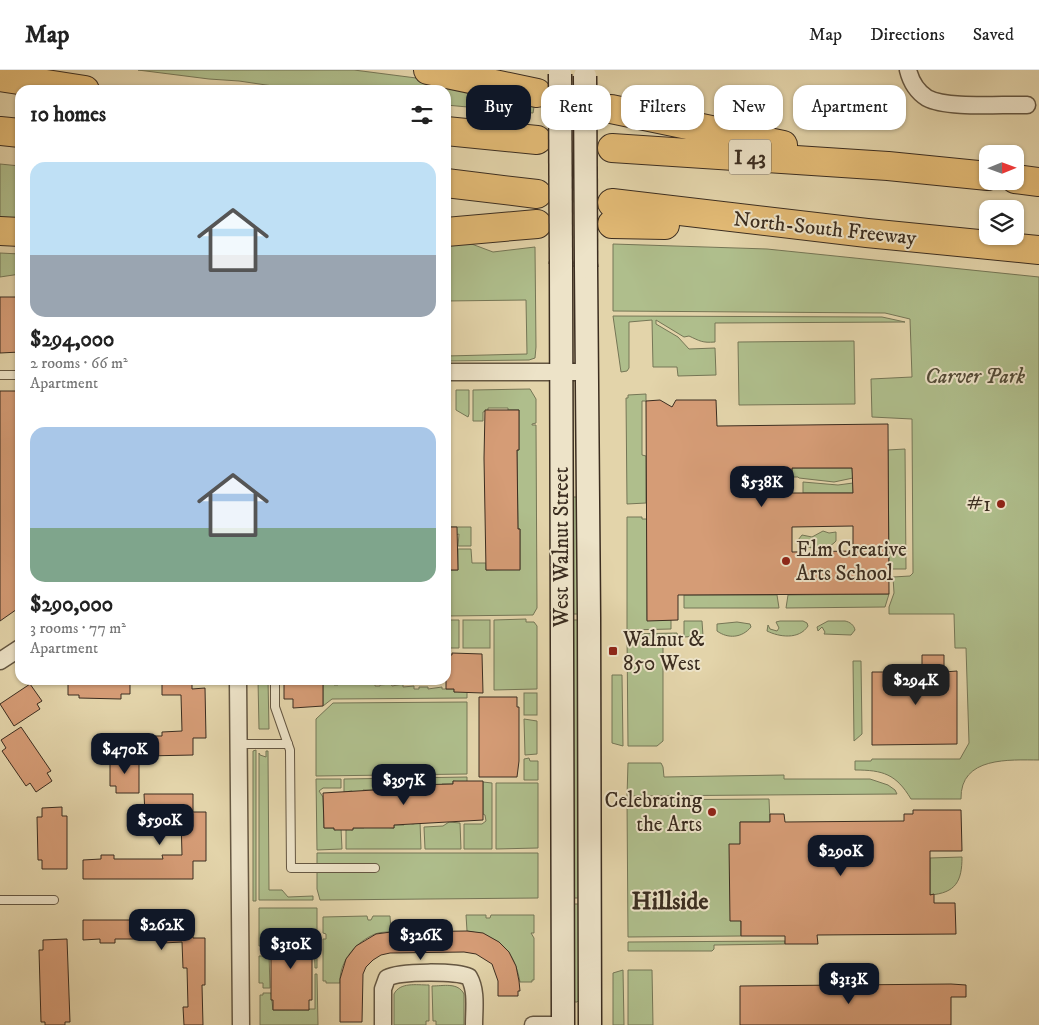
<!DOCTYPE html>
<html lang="en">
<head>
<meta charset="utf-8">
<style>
  body { margin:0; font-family:"IM FELL DW Pica",serif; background:#f2f2f2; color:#222; height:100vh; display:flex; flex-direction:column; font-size:19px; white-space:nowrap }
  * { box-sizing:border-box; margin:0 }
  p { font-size:16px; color:#767676 }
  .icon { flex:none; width:28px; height:28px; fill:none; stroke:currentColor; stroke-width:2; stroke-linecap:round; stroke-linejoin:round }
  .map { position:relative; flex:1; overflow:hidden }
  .side { position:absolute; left:15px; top:15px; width:436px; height:600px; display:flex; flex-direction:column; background:#fff; border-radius:15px; box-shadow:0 1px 4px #0004 }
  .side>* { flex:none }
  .guide { position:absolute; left:466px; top:15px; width:475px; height:45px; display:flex; gap:10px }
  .needle { width:32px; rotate:89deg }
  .tools { position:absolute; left:979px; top:75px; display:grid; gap:10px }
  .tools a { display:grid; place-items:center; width:45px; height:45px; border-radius:10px; background:#fff; box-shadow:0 1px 4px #0004; font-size:25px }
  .price { position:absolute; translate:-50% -42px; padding:0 11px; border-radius:10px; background:#111827; color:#fff; font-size:16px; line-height:32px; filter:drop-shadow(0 1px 2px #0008) }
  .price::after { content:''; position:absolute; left:50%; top:30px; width:15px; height:11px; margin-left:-8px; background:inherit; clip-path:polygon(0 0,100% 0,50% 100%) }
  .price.on { background:#222; color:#fff }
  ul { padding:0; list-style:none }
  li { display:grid; align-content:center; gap:10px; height:265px; padding:0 15px }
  li span { display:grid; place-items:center; height:155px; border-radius:15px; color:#555 }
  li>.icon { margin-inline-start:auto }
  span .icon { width:90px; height:90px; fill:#fffc; stroke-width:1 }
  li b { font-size:21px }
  h2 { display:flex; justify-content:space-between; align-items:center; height:60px; padding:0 15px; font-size:21px }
  .pill { padding:0 18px; border-radius:15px; background:#fff; box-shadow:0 1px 4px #0004; font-size:18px; line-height:45px }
  .pill.on { background:#111827; color:#fff }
  header { display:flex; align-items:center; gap:30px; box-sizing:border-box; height:70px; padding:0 25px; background:#fff; border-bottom:1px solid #e0e0e0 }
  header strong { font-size:24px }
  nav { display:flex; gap:28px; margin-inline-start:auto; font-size:18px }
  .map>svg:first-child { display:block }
  .green { fill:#afbe8c; stroke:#757656 }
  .building { fill:#d59c76; stroke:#3b2d20; fill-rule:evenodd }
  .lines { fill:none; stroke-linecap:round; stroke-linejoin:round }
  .lane-casing { stroke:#655742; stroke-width:10 }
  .street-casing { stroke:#655742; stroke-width:19 }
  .secondary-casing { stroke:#3b2d20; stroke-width:25 }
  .highway-casing { stroke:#3b2d20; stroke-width:30 }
  .lane { stroke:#ede3c8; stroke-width:8 }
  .street { stroke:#ede3c8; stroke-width:16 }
  .secondary { stroke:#ede3c8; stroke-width:22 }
  .highway { stroke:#e2ba75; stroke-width:28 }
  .secondary-bridge-casing { stroke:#3b2d20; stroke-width:25; stroke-linecap:butt }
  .secondary-bridge { stroke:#ede3c8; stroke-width:22 }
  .poi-dot { fill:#8f2418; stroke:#ede3c8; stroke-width:2 }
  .labels { text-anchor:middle; stroke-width:4; stroke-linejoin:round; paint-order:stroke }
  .shield { fill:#ede3c8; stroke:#706452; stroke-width:1 }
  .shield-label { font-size:20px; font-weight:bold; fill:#3b2d20 }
  .street-label { font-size:21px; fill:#3b2d20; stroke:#ede3c8 }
  .park-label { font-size:21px; font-style:italic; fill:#524a36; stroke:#ede3c8 }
  .poi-label { font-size:21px; fill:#3b2d20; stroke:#ede3c8; text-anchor:end }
  .quarter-label { font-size:24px; font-weight:bold; fill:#3b2d20; stroke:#ede3c8 }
</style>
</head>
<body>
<header>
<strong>Map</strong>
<nav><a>Map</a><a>Directions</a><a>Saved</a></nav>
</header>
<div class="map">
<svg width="1039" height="955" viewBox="0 0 1039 955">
  <rect width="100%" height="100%" fill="#e3d4aa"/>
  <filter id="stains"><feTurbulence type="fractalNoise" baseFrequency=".004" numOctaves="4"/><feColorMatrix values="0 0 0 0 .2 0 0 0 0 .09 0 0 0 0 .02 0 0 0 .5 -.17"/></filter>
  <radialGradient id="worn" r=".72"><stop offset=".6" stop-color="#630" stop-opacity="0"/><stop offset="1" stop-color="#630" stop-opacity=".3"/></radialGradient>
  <g class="green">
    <polygon points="138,0 354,0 455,13 535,31 533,43 446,35 446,20 300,20 239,11 209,9"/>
    <polygon points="0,94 20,96 20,149 0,148"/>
    <polygon points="469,173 493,182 535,177 536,277 535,288 529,290 446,291 446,286 527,284 526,230 446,231 446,176"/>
    <path d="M613 174 767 179 1039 207V690C1010 690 960 686 961 729H911C896 704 883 700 855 700V691H871L872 689H960L969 673 966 578H955L954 544H889V537L894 523 893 507 910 506 913 503 912 349 872 347 871 309 912 307 910 249 885 243 613 241Z"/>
    <polygon points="0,183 20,184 20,204 0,207"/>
    <path d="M613 246 874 247H882L905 252 715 253V272C702 273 700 271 689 266L684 267 656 250V254L678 267 689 279 715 278 716 305 678 306 677 297H653L652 250 629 252V298L627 301 621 302Z"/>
    <polygon points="854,271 855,334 739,335 738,272"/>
    <polygon points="530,319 536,329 536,353 532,354 532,355 536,355 537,538 533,545 446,546 446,500 458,500 458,479 471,479 472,493 486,493 486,500 520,499 520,459 518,459 517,380 519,380 519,340 508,340 508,338 488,338 488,340 483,342 483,351 473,351 473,320"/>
    <polygon points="456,320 469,320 469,344 468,347 456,340"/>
    <polygon points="646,324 646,331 642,331 642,385 646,386 646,433 627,434 626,328 628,328 628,325"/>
    <polygon points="905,379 906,499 889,499 888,380"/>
    <polygon points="792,398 852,398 853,408 834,412 799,408 798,407 792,407"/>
    <polygon points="803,412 838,415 853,413 853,423 803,423"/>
    <polygon points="567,427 577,427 585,544 567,544"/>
    <polygon points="627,447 642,447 642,449 647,449 647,550 671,550 671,559 627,560"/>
    <polygon points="447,457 471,457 471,476 458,476 459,464 456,465"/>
    <path d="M823 461 829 463 836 462V471C826 482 808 481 798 470L802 465 812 467Z"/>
    <polygon points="889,524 885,537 786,538 788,525"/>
    <polygon points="684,525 777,525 779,538 684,538"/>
    <polygon points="526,549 526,552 534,552 537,556 537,619 494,620 494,550"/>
    <polygon points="446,550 459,550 459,578 448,578 446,577"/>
    <rect x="463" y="550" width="27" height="28"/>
    <polygon points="567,550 584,550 586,828 568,828"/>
    <polygon points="702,551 703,566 684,567 684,551"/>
    <path d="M780 551H803L807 553 808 556C799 570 779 567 767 561L768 555 770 559 777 561 779 558 776 552Z"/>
    <path d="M845 551C850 552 854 555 855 560L851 565 824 564 825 562 822 557 818 561 817 557 828 551Z"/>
    <path d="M737 552 750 554 751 557C742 568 728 569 717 561V554Z"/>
    <polygon points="677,563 678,567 663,567 663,671 657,676 628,676 627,564"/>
    <polygon points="853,591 861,591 862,664 854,671"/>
    <polygon points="612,605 622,605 623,676 612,673"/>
    <polygon points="258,610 268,610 269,659 259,659"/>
    <polygon points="333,612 334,615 338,615 338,612 348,612 348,614 362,612 363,614 375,614 375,616 380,616 380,615 391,614 392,616 403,614 403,617 414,616 414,619 419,619 419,617 428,617 428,619 442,617 442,619 454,619 454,622 467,620 467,628 332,629 323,636 323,613"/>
    <rect x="524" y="623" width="13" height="22"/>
    <polygon points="467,632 467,704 316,706 316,649 333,633"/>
    <polygon points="524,649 537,651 537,684 525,685"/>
    <polygon points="256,680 256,831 253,831 253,681"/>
    <polygon points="266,681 268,681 269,820 282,820 288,827 313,826 313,830 259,830 259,683 260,685 266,687"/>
    <polygon points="529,688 530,691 538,691 538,710 524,710 524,689"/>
    <polygon points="628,693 661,693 663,697 664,707 784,705 784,709 870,709 888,715 895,720 897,724 627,726"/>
    <polygon points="467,707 467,713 453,711 453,714 442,714 442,716 428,715 428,716 415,716 415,715 411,715 411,717 402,717 402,719 378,720 377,718 374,718 374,720 363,720 363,722 352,722 352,721 344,722 344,709"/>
    <polygon points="316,709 341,709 341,718 323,718 319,721 323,727 324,758 334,758 335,760 341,758 342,779 317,780"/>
    <polygon points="483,712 492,713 492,779 464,779 464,754 482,754 486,751 485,745 483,744"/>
    <polygon points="496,713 538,713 538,778 496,779"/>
    <polygon points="769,729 770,752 740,752 741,866 628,867 627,730"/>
    <polygon points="404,752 413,754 420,752 421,779 346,779 346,758 352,760 353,758 364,758 364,755 394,758 394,755 404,755"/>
    <polygon points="449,752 460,753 461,779 425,779 424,757 443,756"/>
    <polygon points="317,783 538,783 538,828 320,830 317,819"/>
    <path d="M962 787C962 811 956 823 930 825V788Z"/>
    <polygon points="568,834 586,834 579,930 577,932 568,932"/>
    <polygon points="259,838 317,838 317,898 315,898 314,860 273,860 269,865 270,876 272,878 263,879 263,876 259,876"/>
    <path d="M466 845H486V848H490L491 845H534V863H531L534 868V910H532V912H520C514 880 499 866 467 861Z"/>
    <path d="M367 846 368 850H371L373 846H390L391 862C386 862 380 862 375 864 356 872 339 891 340 913H326V911H323V869H326V864L323 863V847Z"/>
    <polygon points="785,871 785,874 714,875 714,879 712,881 628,881 628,872"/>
    <polygon points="263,884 269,884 270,918 263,918 263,913 259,913 259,886 263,886"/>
    <polygon points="623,900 624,955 613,955 613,903"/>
    <polygon points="628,900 652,900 653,955 628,955"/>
    <polygon points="315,904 317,904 318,955 260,955 260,925 263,925 263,923 271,923 273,940 309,940 309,939 315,939"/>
    <path d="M429 915V951H426V955H394V924C400 912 416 915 429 915Z"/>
    <path d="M432 916C443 916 458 912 464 924V955H436V951H433Z"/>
  </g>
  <g class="building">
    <polygon points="0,227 20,227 20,282 0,283"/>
    <polygon points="0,321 20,321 20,537 0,551"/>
    <path d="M660 330 672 337 676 330H716L717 356 888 354 889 524 678 525V550L647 551 646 331ZM792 398H852L853 423H792ZM853 456V481L792 482V457Z"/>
    <polygon points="485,340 519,340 519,380 517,380 518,459 520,459 520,500 486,500 484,388"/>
    <polygon points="446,457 457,457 458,500 446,500"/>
    <polygon points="452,583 482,584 483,623 454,622 454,619 446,619 446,585 452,585"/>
    <polygon points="922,585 944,585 944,602 957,601 957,674 872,675 872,602 922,602"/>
    <polygon points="68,610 130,610 130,624 121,624 121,629 79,628 79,625 68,625"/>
    <polygon points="162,610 192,610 192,619 205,618 206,668 193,668 193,685 145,686 144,666 162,666 162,662 182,661 181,625 162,625"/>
    <polygon points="284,610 323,610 323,636 293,638 293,629 284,629"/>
    <polygon points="30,614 42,631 37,634 40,639 14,656 0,634"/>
    <polygon points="479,627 517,627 517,637 519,637 519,691 517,707 479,707"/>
    <polygon points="21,657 51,701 47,703 52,711 36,722 30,713 26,716 2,681 6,678 1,670"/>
    <polygon points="139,686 139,723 116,723 116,716 110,716 110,693 115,693 115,687"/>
    <polygon points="453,711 483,711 483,750 394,755 394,758 353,758 353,760 334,760 334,758 324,758 323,723 374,720 374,718 402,718 411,717 411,715 453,714"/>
    <polygon points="144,724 193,724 193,742 206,742 206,791 193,791 193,809 83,809 83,790 101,789 101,785 114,785 114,789 163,789 162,785 182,785 181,747 161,747 161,744 145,744"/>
    <polygon points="62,737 62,746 67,746 67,799 42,799 42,790 38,790 37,747 42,747 42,738"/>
    <polygon points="913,740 961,740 962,781 930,781 930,825 934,824 934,833 955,833 956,864 817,865 818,874 785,874 785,866 741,866 741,851 730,851 729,774 740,774 740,752 770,752 770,744 784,744 785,752 904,751 904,744 913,744"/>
    <polygon points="83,850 193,850 193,868 205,868 205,915 202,915 203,955 184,955 183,937 188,937 187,898 183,898 182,872 163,873 163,869 115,869 115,873 100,873 100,869 83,870"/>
    <polygon points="273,860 309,860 309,871 311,871 312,890 312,930 309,930 309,940 273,940 273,930 271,930 271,884"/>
    <polygon points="467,861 483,863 499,872 509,882 516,896 519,911 520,921 518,921 518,926 498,926 498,911 492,894 476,884 464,882 390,883 381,885 373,890 366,897 363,904 362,952 340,952 340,909 346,889 356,876 376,864 391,862"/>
    <polygon points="67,869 70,952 65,952 65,955 45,955 45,952 41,952 39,880 43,880 43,870"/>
    <polygon points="951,914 966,915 966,927 951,927 951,955 740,955 740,916"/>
  </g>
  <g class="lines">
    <defs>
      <g id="lane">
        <polyline points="0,305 20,305"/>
        <polyline points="275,610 275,637 290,680 291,798 375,798"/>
        <polyline points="238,674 288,674"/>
        <polyline points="0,830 54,830"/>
      </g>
      <g id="street">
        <path d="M908 0C911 12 916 21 927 28 947 39 1003 34 1027 35"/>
        <polyline points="446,302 586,302"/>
        <polyline points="0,591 20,578"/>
        <polyline points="238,610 241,955"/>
        <path d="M383 955V919L387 908C400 901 456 901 469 907 477 921 474 939 474 955"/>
        <polyline points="533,955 558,955"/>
      </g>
      <g id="secondary">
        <polyline points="561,194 563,955"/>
        <polyline points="586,197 589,547 590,955"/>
      </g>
      <g id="highway">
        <polyline points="428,0 537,23"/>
        <polyline points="0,7 85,20"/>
        <polyline points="611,39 783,75"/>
        <polyline points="0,61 20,63"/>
        <polyline points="446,61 537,70"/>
        <polyline points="612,78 888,96 988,106"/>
        <polyline points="1015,109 1039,112"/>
        <polyline points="446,113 537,124"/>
        <polyline points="612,133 867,163 1039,180"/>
        <polyline points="612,154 665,155"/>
        <polyline points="0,161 20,162"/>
        <polyline points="446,162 537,154"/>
      </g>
    </defs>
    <use href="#lane" class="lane-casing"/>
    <use href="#street" class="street-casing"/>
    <use href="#secondary" class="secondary-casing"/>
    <use href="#highway" class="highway-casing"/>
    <use href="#lane" class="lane"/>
    <use href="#street" class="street"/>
    <use href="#secondary" class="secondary"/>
    <use href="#highway" class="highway"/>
    <defs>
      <g id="secondary-bridge">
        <polyline points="560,4 561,194"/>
        <polyline points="585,6 586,197"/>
      </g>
    </defs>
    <use href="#secondary-bridge" class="secondary-bridge-casing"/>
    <use href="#secondary-bridge" class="secondary-bridge"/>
  </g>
  <g class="poi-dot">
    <circle cx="1001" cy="434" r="5"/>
    <circle cx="786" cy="491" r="5"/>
    <rect x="608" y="576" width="10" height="10" rx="2.5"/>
    <circle cx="712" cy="742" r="5"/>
  </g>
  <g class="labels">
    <rect class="shield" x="729" y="69.5" width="42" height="35" rx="4"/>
    <g class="shield-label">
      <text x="750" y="94">I 43</text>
    </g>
    <g class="street-label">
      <text transform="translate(825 158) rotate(6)" y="7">North-South Freeway</text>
      <text transform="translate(561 477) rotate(-90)" y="7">West Walnut Street</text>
    </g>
    <g class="park-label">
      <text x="975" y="313">Carver Park</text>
    </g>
    <g class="poi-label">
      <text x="991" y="441">#1</text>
      <text x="796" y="486" text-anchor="start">Elm Creative<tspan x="796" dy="24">Arts School</tspan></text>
      <text x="623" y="576" text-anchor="start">Walnut &amp;<tspan x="623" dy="24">850 West</tspan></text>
      <text x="702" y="737">Celebrating<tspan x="702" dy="24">the Arts</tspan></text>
    </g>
    <g class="quarter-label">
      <text x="670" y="839">Hillside</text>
    </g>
  </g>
  <rect width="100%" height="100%" filter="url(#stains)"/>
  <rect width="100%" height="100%" fill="url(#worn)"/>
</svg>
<div class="tools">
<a><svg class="needle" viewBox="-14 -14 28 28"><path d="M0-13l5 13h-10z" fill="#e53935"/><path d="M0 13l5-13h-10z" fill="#767676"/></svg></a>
<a><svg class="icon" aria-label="layers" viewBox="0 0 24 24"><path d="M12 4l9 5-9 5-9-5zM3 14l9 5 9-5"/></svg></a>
</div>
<b class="price" style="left:762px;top:438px">$538K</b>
<b class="price on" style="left:916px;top:636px">$294K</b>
<b class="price" style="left:125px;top:705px">$470K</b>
<b class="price" style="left:404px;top:736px">$397K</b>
<b class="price" style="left:160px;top:776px">$590K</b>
<b class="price" style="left:841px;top:807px">$290K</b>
<b class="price" style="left:162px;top:881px">$262K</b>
<b class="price" style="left:421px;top:891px">$326K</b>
<b class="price" style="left:291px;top:900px">$310K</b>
<b class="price" style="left:849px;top:935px">$313K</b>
<div class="guide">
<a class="pill on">Buy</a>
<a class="pill">Rent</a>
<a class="pill">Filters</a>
<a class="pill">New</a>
<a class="pill">Apartment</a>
</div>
<section class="side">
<h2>10 homes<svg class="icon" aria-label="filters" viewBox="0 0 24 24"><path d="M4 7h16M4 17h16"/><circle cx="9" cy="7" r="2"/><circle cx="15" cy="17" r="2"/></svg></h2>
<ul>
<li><span style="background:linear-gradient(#bfe0f5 60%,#9aa5b1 0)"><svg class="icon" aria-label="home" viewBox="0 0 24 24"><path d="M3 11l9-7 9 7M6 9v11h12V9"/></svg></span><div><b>$294,000</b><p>2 rooms · 66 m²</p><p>Apartment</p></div></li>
<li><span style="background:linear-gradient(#a9c7e8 65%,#7fa58c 0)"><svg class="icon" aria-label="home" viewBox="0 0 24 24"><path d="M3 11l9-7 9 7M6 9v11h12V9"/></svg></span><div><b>$290,000</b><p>3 rooms · 77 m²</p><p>Apartment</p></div></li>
</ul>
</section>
</div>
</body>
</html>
